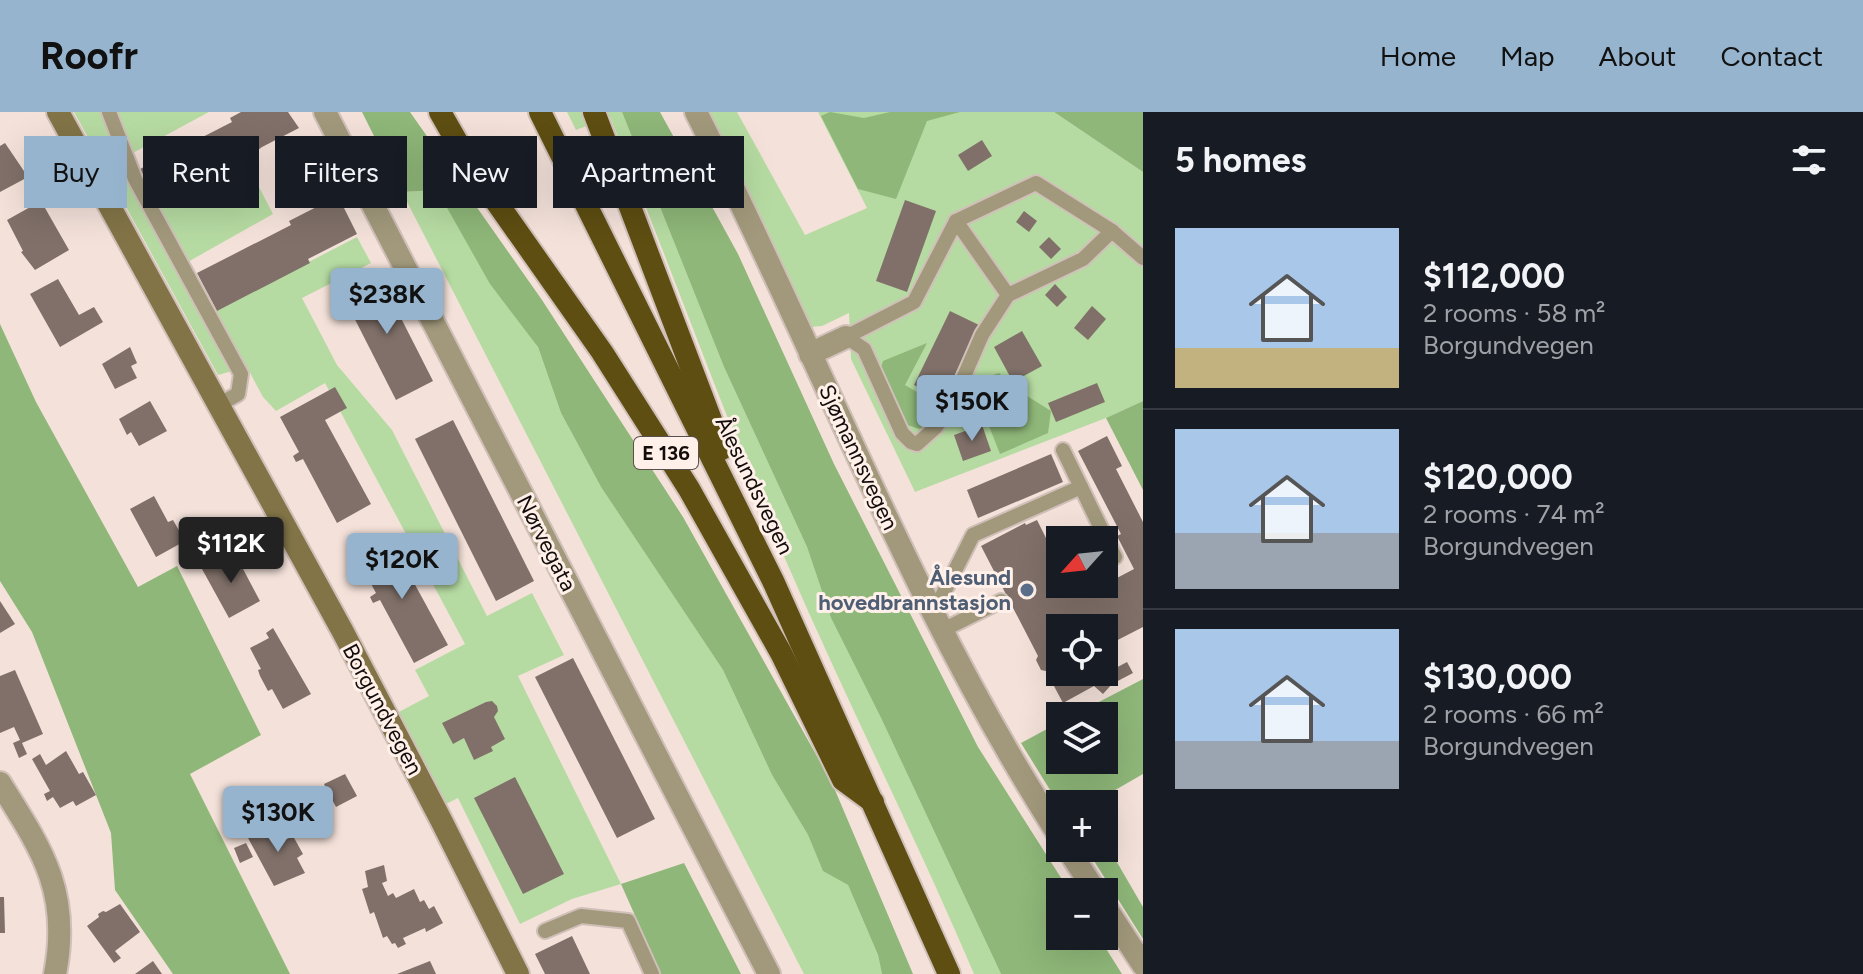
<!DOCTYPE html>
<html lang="en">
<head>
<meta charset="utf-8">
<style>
  body { margin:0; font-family:Figtree,sans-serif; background:#242831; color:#f1f3f6; height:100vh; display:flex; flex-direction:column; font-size:30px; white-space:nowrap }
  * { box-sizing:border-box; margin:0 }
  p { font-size:26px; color:#9ea1a6 }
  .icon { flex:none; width:44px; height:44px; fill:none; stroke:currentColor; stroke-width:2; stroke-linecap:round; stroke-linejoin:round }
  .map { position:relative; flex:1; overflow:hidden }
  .panel { display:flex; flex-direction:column; background:#171b24; width:720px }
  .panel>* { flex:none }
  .banner { position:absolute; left:24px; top:24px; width:760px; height:72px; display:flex; gap:16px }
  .needle { width:52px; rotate:243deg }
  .tools { position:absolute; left:1046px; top:414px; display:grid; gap:16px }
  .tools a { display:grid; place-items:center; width:72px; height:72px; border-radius:0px; background:#171b24; box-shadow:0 8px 32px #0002; font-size:40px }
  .price { position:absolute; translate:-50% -68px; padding:0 18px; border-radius:8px; background:#97b4cf; color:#111; font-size:26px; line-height:52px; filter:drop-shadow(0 2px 4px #0008) }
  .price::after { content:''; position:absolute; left:50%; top:48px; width:24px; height:18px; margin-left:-12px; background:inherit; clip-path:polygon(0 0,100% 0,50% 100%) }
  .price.active { background:#222; color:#fff }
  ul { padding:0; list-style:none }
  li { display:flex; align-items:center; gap:24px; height:200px; padding:0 32px }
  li+li { border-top:2px solid #363941 }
  li span { display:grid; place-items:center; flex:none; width:224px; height:160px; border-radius:0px; color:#555 }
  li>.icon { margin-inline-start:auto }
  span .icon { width:96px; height:96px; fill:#fffc; stroke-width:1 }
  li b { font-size:34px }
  h2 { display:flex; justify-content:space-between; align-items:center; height:96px; padding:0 32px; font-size:34px }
  .tag { padding:0 28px; border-radius:0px; background:#171b24; box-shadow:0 8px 32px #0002; font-size:28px; line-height:72px }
  .tag.active { background:#97b4cf; color:#111 }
  header { display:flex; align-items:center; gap:48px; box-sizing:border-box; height:112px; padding:0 40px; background:#97b4cf; color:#111 }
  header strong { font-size:38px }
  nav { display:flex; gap:44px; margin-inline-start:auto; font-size:28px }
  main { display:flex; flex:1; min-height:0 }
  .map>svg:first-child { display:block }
  .green { fill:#b6dba2 }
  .forest { fill:#8fb779 }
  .building { fill:#807069 }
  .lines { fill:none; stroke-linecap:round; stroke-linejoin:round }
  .service-casing { stroke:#d0c0b9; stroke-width:18 }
  .minor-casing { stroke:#d0c0b9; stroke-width:26 }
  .tertiary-casing { stroke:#d0c0b9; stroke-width:26 }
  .secondary-casing { stroke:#d0c0b9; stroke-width:26 }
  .trunk-casing { stroke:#d0c0b9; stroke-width:26 }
  .service { stroke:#a2997c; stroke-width:14 }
  .minor { stroke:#a2997c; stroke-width:22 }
  .tertiary { stroke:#a2997c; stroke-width:22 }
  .secondary { stroke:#827447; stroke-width:22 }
  .trunk { stroke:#5e4e12; stroke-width:22 }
  .service-dot { fill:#5c6f8a; stroke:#fff0e9; stroke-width:3 }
  .labels { text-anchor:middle; stroke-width:6; stroke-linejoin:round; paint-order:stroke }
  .shield { fill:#fff0e9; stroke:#59504d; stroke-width:2 }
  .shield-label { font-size:20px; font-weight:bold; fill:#120c0a }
  .street-label { font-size:22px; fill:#120c0a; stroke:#fff0e9 }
  .service-label { font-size:22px; font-weight:bold; fill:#4e5e75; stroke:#fff0e9; text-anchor:end }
</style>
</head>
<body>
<header>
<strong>Roofr</strong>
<nav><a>Home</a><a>Map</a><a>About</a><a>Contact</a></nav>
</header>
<main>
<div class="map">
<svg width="1143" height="862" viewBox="0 0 1143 862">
  <rect width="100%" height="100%" fill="#f4e2da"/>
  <g class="green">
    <polygon points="74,0 209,0 129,43 156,98 247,52 273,102 186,151 212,200 357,125 371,151 302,186 337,253 392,318 487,504 532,481 564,543 518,564 621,772 572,787 520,812 458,686 442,694 395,602 429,584 415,558 465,532 325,271 276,299 263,285 247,255 218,263"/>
    <path d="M567 0H622L724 255 807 435 831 506 881 606 1001 862H974C915 723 846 588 786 449 724 303 670 153 610 5L576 18Z"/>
    <polygon points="709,0 737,0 805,123 867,96 818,0 1054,0 1143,60 1143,289 1106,306 915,380 851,247 849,201 822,214 811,215"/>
    <polygon points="437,78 538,235 561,301 601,375 723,558 772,663 808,723 823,758 848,773 878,843 882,862 804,862 402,80"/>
  </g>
  <g class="forest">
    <polygon points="362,0 410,0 542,188 683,405 832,671 913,862 882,862 878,843 848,773 823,759 808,723 772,663 723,558 601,375 561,301 538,235 490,172 437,78 402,80"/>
    <polygon points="622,0 660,0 738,142 834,352 978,635 1070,780 1060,780 1060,824 1098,824 1122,862 1001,862 881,606 831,506 807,435 724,255"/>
    <polygon points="830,0 864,6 890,0 960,0 927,9 896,87 858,77 821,4"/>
    <polygon points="1054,0 1143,0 1143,60"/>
    <polygon points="0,212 36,290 138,475 177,454 261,623 190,662 290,862 173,862 115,778 111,721 32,520 0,469"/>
    <polygon points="927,231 905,273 939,293 931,308 920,317 907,313 880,259 883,249"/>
    <polygon points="999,261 1016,277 1051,299 1048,321 1000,342 976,281 981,267"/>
    <polygon points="1143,289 1143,378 1106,306"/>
    <polygon points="1143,567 1143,662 1091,692 1060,692 1060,694 1021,631 1060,610 1060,648 1104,648 1104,604 1072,604"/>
    <polygon points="1104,728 1143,795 1143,827 1086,736 1104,736"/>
    <polygon points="684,751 741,862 661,862 621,772"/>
  </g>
  <g class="building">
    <polygon points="241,0 288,0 299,16 262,35 250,44 251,47 159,94 140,57 232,10 230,6"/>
    <polygon points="982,28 992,44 968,59 958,43"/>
    <polygon points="5,31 28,65 0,80 0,34"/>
    <polygon points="338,84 357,122 308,147 310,151 217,199 197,161 291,113 289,109"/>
    <polygon points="905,88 936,99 907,180 876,169"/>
    <polygon points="41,89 69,138 35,158 21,140 23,139 7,108"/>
    <polygon points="1024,99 1037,109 1029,120 1016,110"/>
    <polygon points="1049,125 1061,137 1051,147 1039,135"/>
    <polygon points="378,161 433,269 396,288 341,180"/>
    <polygon points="58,167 79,203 94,195 103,210 60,235 30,182"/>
    <polygon points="1055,172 1067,185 1057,195 1045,183"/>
    <polygon points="1092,194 1106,207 1088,228 1074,216"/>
    <polygon points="950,199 979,213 943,287 914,273"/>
    <polygon points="1022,219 1042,254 1013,270 994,235"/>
    <polygon points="130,235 137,251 131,254 137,266 115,277 102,252"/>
    <polygon points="1097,271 1105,290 1056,310 1048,291"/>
    <polygon points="335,275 347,296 325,308 371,392 337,411 303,347 296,350 293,344 299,340 280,305"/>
    <polygon points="150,289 167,319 139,334 131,320 127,323 119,307"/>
    <polygon points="453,308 534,469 496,489 415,327"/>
    <polygon points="982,313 991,339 963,349 954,323"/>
    <polygon points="1107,324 1122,354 1116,357 1143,410 1143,515 1104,535 1104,516 1060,516 1060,560 1104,560 1104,542 1112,558 1127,550 1133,561 1112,572 1103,582 1094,574 1063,591 1046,559 1041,558 1036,548 1038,544 981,434 1025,411 1026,413 1037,408 1047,428 1066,419 1071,428 1060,428 1060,472 1094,472 1096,477 1134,457 1117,424 1121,422 1078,339"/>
    <polygon points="1051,342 1063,370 978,406 967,378"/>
    <polygon points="154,384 168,410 173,408 185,429 156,445 130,397"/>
    <polygon points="390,427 448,533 414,551 380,488 373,491 370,485 376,481 357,446"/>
    <polygon points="234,440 260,489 229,506 202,457"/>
    <polygon points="0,489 15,512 0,521"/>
    <polygon points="273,516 311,582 283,597 272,577 268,579 260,564 258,558 261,557 250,536 269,526 266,521"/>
    <polygon points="573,546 655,707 617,726 535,565"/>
    <polygon points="15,558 43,622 22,631 27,642 19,646 13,631 20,628 14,615 0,621 0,564"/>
    <polygon points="486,590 492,589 497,594 498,599 494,605 505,627 491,635 493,639 474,648 464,626 453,632 442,611"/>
    <polygon points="66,639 79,662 83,660 96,683 76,694 73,689 60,696 53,685 47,689 44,682 50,679 32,647 40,642 46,653"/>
    <polygon points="345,662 357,684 336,695 324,672"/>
    <polygon points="515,665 564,762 523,782 474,686"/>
    <polygon points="278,709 287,727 293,724 303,742 297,746 305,761 274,774 248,726"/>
    <polygon points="246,731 253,745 240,751 234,736"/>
    <polygon points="384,753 387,769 382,771 388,784 393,781 396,786 414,777 420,790 424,788 429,797 434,794 443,811 426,820 425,816 403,826 406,832 398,836 395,831 392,832 387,824 383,826 374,800 370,802 362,777 368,775 365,759"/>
    <polygon points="0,785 4,785 5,821 0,821"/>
    <polygon points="120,792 140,820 115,839 121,846 114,851 87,814 99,805 98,802 103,799 106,800"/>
    <polygon points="572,824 590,862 545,862 535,842"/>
    <polygon points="153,849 162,862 135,862"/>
    <polygon points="430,849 436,862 397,862"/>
  </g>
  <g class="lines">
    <defs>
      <g id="service">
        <polyline points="109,0 135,67 241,262 238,282 218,293"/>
        <polyline points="956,109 1036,71 1112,119"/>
        <polyline points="1008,183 956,109 914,190 846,225 864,237 902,321 911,330 917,332 936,315 955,285 982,223 1008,183 1083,147 1112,119 1143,146"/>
        <polyline points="1063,338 1115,445"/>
        <polyline points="933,502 973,423 1081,375"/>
        <polyline points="941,519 1001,489"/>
        <polyline points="545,819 581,804 628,809 652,862"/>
      </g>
      <g id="minor">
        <polyline points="810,242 846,225"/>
        <path d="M0 671C42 738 71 780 55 862"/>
      </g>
      <g id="tertiary">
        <polyline points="325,0 769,862"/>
        <path d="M696 0C818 241 913 497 1060 725"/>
        <polyline points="1067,736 1096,780"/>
        <polyline points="1104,793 1143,853"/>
      </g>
      <polyline id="secondary" points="58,0 343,520 441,708 518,862"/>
      <g id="trunk">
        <polyline points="440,0 469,51 602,240 689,377 781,541 843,668 873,690"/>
        <polyline points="540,0 774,471 949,862"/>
        <polyline points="594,0 722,337"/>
      </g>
    </defs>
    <use href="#service" class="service-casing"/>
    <use href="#minor" class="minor-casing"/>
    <use href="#tertiary" class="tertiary-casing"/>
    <use href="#secondary" class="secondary-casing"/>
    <use href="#trunk" class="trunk-casing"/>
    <use href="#service" class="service"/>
    <use href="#minor" class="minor"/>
    <use href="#tertiary" class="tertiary"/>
    <use href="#secondary" class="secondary"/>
    <use href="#trunk" class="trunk"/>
  </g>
  <circle class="service-dot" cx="1027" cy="478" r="8"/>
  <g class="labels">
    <rect class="shield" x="634" y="325" width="64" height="32" rx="6"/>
    <g class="shield-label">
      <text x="666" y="348">E 136</text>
    </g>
    <g class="street-label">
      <text transform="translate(859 345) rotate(65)" y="8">Sjømannsvegen</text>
      <text transform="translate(755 373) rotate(64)" y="8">Ålesundsvegen</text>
      <text transform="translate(547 431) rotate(63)" y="8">Nørvegata</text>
      <text transform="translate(383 597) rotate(62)" y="8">Borgundvegen</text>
    </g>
    <g class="service-label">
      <text x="1011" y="473">Ålesund<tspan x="1011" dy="25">hovedbrannstasjon</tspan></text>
    </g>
  </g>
</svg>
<div class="tools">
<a><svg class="needle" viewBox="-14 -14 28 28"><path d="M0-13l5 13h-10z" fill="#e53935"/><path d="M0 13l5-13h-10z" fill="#9ea1a6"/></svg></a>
<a><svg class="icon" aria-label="locate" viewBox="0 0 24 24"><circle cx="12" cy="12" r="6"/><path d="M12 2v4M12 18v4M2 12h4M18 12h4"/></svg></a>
<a><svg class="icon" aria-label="layers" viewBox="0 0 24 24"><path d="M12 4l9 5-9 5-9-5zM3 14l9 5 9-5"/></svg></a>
<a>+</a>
<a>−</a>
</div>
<b class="price" style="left:387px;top:224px">$238K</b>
<b class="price" style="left:972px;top:331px">$150K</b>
<b class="price active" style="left:231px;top:473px">$112K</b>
<b class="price" style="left:402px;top:489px">$120K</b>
<b class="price" style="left:278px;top:742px">$130K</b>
<div class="banner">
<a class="tag active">Buy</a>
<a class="tag">Rent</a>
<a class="tag">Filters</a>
<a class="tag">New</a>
<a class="tag">Apartment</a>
</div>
</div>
<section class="panel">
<h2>5 homes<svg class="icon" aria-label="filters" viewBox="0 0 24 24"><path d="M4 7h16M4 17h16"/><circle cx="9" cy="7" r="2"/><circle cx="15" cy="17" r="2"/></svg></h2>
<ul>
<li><span style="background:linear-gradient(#a9c7e8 75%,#c2b280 0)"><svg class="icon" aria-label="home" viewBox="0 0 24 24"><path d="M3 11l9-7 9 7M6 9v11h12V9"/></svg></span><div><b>$112,000</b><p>2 rooms · 58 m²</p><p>Borgundvegen</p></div></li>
<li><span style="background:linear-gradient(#a9c7e8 65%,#9aa5b1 0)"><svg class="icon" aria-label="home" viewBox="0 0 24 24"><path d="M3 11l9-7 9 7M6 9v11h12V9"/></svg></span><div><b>$120,000</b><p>2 rooms · 74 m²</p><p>Borgundvegen</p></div></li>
<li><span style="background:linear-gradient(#a9c7e8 70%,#9aa5b1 0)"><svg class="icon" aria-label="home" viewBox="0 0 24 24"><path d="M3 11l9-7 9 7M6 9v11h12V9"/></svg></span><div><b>$130,000</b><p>2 rooms · 66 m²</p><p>Borgundvegen</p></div></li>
</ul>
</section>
</main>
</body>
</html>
